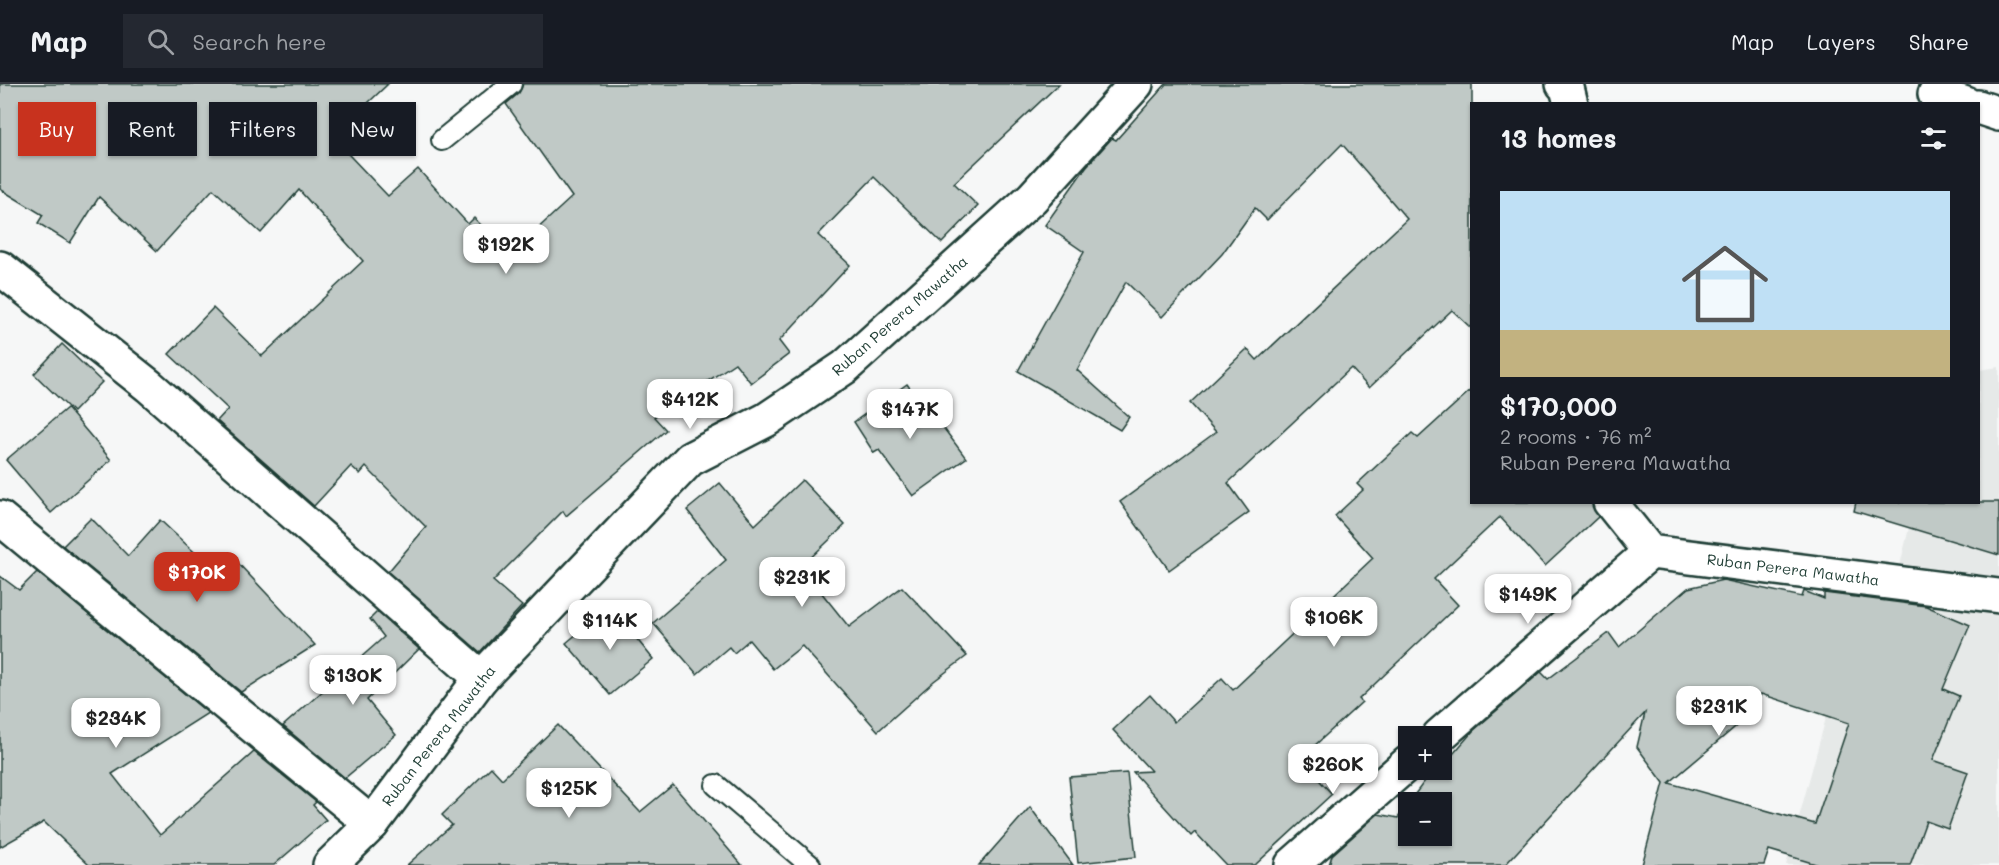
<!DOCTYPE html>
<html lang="en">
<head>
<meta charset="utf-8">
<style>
  body { margin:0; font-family:Mali,sans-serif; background:#242831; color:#f1f3f6; height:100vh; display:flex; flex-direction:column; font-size:22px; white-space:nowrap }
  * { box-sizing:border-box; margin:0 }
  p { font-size:20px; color:#9ea1a6 }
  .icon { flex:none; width:33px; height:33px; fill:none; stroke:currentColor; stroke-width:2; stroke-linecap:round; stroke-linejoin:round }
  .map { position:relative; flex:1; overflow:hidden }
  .side { position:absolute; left:1470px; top:18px; width:510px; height:402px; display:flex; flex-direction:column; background:#171b24; border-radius:0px; box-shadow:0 2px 4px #0004 }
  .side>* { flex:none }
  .top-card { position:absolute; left:18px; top:18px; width:570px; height:54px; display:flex; gap:12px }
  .buttons { position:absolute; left:1398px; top:642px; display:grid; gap:12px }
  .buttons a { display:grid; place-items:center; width:54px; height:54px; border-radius:0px; background:#171b24; box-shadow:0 2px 4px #0004; font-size:30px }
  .price { position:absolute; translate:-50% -51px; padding:0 14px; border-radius:12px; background:#fff; color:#222; font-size:20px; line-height:39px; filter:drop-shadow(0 2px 3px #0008) }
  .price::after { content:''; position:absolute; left:50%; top:36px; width:18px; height:14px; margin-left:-9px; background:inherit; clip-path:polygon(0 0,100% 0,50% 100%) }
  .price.active { background:#c8321e; color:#fff }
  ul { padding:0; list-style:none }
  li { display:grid; align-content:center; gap:12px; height:318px; padding:0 30px }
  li+li { border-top:2px solid #363941 }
  li span { display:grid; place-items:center; height:186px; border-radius:0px; color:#555 }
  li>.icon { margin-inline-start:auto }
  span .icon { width:108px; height:108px; fill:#fffc; stroke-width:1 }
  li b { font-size:26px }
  h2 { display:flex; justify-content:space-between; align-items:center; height:72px; padding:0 30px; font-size:26px }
  .pill { padding:0 21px; border-radius:0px; background:#171b24; box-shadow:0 2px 4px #0004; font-size:21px; line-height:54px }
  .pill.active { background:#c8321e; color:#fff }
  header { display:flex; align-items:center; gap:36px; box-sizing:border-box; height:84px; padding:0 30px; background:#171b24; border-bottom:2px solid #363941 }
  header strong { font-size:28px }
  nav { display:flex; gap:33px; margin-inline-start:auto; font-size:21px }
  .search { width:420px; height:54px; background:#242831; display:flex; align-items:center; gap:15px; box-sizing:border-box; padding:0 21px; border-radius:0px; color:#9ea1a6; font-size:22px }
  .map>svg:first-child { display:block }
  .built { fill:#e6e9e8 }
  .building { fill:#c0c9c6; stroke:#1f3d34; stroke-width:1.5; fill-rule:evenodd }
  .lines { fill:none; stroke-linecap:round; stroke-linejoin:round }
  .service-casing { stroke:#1f3d34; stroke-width:24 }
  .minor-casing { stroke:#1f3d34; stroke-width:38 }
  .service { stroke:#fff; stroke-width:20 }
  .minor { stroke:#fff; stroke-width:33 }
  .labels { text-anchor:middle; stroke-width:4.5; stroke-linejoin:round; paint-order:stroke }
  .street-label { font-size:15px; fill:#1f3d34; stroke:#fff }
</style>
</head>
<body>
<header>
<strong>Map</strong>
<div class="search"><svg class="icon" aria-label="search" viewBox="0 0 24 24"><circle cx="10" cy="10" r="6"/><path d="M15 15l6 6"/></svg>Search here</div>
<nav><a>Map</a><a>Layers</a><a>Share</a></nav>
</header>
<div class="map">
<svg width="1999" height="781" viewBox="0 0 1999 781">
  <rect width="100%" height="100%" fill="#f6f7f7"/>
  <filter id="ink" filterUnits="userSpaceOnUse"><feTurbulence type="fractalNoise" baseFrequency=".0167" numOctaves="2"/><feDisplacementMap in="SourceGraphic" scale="12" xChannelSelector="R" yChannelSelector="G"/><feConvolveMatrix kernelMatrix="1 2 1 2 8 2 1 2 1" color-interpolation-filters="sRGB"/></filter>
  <g filter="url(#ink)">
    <polygon class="built" points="1999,283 1999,781 1786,781 1864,494 1896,498 1915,419 1978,418 1979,286"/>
    <g class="building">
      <polygon points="0,0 388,0 332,53 388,112 418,85 468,140 474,134 510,170 572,113 506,20 519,9 523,0 1059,0 954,99 978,122 942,159 874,93 818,151 850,181 779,257 789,270 751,299 735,279 654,333 666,346 566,432 563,427 493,497 522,522 480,568 388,488 426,443 366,383 360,390 351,382 314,422 217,337 228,325 169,270 213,224 262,272 363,177 299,106 261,149 213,105 157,167 99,113 70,159 38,139 43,131 0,105"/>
      <polygon points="1166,0 1472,0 1472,245 1452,226 1369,304 1351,284 1228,399 1249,428 1169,486 1120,418 1216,348 1190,319 1247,265 1257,276 1407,135 1342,60 1267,136 1255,124 1222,170 1162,233 1126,198 1077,286 1129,333 1120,346 1018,287 1084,168 1045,141 1086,83 1112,54 1116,56"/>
      <polygon points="62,260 102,298 73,328 34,290"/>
      <polygon points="907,300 933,337 936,334 966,374 913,412 879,366 874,369 854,338"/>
      <polygon points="1472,305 1472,418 1592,418 1598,433 1545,482 1500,433 1434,495 1458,521 1359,615 1362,618 1300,675 1332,710 1255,781 1226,781 1195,748 1191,752 1133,688 1151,687 1113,646 1150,611 1174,638 1222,594 1233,606 1373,474 1335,432 1363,406 1357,400 1412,349 1418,354"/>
      <polygon points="67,324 111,376 51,429 6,376"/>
      <polygon points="802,396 845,441 801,483 849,543 902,503 967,572 934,597 878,647 802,562 773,585 749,556 734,569 729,563 697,590 653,539 726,476 687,426 720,399 755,441"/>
      <polygon points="1856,418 1999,418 1999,471 1854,427"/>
      <polygon points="91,434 128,472 160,436 221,493 237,478 315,561 241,608 63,462"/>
      <polygon points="37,488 208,629 112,690 160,751 254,668 316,718 313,721 326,736 274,781 89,781 44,738 0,763 0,492 19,506"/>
      <path d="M1723 496 1802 513 1804 507 1824 515V509L1926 522 1970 541 1943 605 1959 612 1933 676 1968 688 1948 745 1926 737 1910 781H1819L1769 766 1764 781H1642L1664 699 1637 663 1645 629 1505 781H1329L1332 771 1378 730 1398 734 1408 720V752H1442V718H1409L1433 686H1442L1444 670 1449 667 1453 670 1473 647 1541 588 1548 595 1609 549 1619 563 1688 504ZM1761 610 1849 639 1815 740 1669 699 1754 627Z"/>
      <polygon points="610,522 653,575 610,611 566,559"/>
      <polygon points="377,528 419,565 367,616 396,651 345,694 283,642 384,553 370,535"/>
      <polygon points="558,641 640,728 673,701 742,781 407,781 452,741 442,731 491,683 502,695"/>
      <polygon points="1127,689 1136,773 1078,779 1069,693"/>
      <polygon points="1030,723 1073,781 979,781"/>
    </g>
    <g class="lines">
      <defs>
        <g id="service">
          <polyline points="442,56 511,0"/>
          <polyline points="716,701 810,781"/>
        </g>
        <g id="minor">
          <polyline points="1563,0 1567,4 1571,20"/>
          <polyline points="1935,10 1966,20"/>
          <polyline points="1978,23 1999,30"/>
          <polyline points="0,184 149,302 481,594"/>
          <polyline points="1610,418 1650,468 1999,512"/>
          <polyline points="0,434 372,740"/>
          <polyline points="1439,652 1650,468"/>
          <polyline points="330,781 372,740 481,594 690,375 766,336 845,283 1032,114 1136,0"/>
          <polyline points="1292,781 1408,679"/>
        </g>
      </defs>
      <use href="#service" class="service-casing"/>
      <use href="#minor" class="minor-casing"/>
      <use href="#service" class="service"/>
      <use href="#minor" class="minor"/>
    </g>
  </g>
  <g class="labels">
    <g class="street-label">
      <text transform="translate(900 232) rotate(-41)" y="5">Ruban Perera Mawatha</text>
      <text transform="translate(1793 486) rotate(7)" y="5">Ruban Perera Mawatha</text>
      <text transform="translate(439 652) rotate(-52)" y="5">Ruban Perera Mawatha</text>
    </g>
  </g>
</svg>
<div class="buttons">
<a>+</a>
<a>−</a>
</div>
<b class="price" style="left:506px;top:191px">$192K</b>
<b class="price" style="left:690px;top:346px">$412K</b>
<b class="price" style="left:910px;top:356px">$147K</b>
<b class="price active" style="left:197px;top:519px">$170K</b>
<b class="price" style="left:802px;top:524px">$231K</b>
<b class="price" style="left:1528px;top:541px">$149K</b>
<b class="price" style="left:1334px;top:564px">$106K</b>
<b class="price" style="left:610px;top:567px">$114K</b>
<b class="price" style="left:353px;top:622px">$130K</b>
<b class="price" style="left:1719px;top:653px">$231K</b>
<b class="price" style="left:116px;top:665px">$234K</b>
<b class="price" style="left:1333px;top:711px">$260K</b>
<b class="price" style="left:569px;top:735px">$125K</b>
<div class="top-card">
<a class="pill active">Buy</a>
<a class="pill">Rent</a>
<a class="pill">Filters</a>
<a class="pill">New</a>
</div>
<section class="side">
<h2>13 homes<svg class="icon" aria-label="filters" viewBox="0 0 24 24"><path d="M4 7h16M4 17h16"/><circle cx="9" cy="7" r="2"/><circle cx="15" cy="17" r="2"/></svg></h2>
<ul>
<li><span style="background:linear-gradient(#bfe0f5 75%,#c2b280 0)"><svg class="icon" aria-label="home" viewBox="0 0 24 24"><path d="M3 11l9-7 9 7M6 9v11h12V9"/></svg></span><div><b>$170,000</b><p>2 rooms · 76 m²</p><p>Ruban Perera Mawatha</p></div></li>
</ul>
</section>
</div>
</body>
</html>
